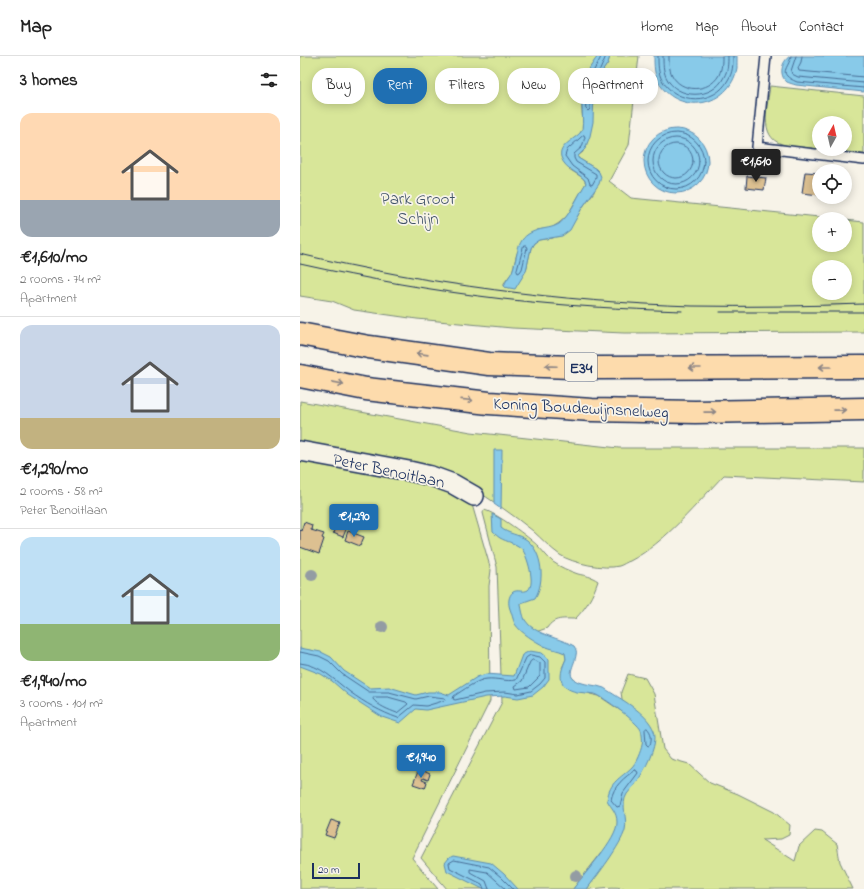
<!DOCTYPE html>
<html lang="en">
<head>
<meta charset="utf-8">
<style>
  body { margin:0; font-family:"Indie Flower",sans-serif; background:#f6f6f6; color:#222; height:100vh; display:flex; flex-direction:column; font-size:15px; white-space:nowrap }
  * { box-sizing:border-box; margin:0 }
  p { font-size:13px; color:#767676 }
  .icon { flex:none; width:22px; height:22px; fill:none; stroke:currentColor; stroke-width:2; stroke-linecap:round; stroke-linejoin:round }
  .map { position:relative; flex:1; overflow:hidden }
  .sheet { display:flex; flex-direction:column; background:#fff; width:300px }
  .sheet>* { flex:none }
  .banner { position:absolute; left:12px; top:12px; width:380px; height:36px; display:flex; gap:8px }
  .needle { width:26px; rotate:8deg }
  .fabs { position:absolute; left:512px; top:60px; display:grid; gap:8px }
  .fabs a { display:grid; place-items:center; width:40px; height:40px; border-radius:50%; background:#fff; box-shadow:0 2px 10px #0003; font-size:20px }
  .scale { position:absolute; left:12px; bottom:10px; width:48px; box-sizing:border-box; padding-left:4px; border:2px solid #1b2f5e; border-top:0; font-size:11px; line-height:14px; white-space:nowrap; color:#1b2f5e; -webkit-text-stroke:3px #f7f3e8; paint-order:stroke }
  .price { position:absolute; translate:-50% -34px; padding:0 9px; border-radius:4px; background:#1f6fb2; color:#fff; font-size:13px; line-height:26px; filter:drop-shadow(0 1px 2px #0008) }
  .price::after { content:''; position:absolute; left:50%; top:24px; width:12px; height:9px; margin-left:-6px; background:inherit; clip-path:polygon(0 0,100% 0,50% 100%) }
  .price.current { background:#222; color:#fff }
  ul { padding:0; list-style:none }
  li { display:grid; align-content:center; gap:8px; height:212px; padding:0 20px }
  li+li { border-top:1px solid #e0e0e0 }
  li span { display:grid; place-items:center; height:124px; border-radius:12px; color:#555 }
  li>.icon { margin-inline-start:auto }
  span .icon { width:72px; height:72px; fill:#fffc; stroke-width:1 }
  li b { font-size:17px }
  h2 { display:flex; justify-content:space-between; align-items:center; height:48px; padding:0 20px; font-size:17px }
  .chip { padding:0 14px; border-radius:16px; background:#fff; box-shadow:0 2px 10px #0003; font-size:14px; line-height:36px }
  .chip.current { background:#1f6fb2; color:#fff }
  header { display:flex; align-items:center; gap:24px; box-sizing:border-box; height:56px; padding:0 20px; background:#fff; border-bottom:1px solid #e0e0e0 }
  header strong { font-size:19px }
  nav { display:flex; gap:22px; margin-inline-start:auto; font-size:14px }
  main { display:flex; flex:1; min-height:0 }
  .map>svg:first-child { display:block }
  .green { fill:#d8e699; stroke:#7a8a7c; fill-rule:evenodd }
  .water { fill:#88cae9; stroke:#5c8cb1 }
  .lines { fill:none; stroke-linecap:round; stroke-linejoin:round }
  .shore { stroke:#476d96; stroke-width:1 }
  .building { fill:#dcc091; stroke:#1b2f5e }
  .service-casing { stroke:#1b2f5e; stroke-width:12 }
  .minor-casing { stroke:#1b2f5e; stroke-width:22 }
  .motorway-casing { stroke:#1b2f5e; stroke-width:25 }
  .service { stroke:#f7f3e8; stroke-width:9 }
  .minor { stroke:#f7f3e8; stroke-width:19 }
  .motorway { stroke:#fddbac; stroke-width:22 }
  .tram { stroke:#1b2f5e; stroke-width:1 }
  .tree { fill:#939ca3 }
  .oneway { stroke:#8c8585 }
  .labels { text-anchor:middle; stroke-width:3.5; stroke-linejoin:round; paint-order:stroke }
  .shield { fill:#f7f3e8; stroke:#5d6a87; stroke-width:1 }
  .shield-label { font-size:16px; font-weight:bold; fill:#1b2f5e }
  .park-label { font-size:17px; fill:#41546a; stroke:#f7f3e8 }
  .street-label { font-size:17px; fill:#1b2f5e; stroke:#f7f3e8 }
</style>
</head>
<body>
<header>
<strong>Map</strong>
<nav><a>Home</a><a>Map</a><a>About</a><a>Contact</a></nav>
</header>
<main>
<section class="sheet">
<h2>3 homes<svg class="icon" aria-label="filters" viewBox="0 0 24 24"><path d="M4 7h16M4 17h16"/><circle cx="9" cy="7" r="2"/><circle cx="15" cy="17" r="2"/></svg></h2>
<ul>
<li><span style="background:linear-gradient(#ffd9b3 70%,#9aa5b1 0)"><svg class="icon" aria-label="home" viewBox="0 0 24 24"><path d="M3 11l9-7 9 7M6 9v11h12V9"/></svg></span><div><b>€1,610/mo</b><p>2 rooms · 74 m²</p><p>Apartment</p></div></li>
<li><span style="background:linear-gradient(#c9d6e8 75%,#c2b280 0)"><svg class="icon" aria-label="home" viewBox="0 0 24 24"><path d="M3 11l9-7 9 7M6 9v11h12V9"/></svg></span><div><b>€1,290/mo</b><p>2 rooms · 58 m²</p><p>Peter Benoitlaan</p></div></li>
<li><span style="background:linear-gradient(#bfe0f5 70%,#8fb573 0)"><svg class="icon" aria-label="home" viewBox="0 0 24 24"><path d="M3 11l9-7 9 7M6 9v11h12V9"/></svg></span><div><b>€1,940/mo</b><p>3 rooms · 101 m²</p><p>Apartment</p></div></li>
</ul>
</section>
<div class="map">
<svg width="564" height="833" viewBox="0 0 564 833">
  <rect width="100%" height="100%" fill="#f7f3e8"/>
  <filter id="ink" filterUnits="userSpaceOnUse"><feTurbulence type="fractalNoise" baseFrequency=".025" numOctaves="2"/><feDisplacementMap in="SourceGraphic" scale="8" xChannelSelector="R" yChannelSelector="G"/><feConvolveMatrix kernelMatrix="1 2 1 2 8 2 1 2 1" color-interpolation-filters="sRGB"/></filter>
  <g filter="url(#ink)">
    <g class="green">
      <path d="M0 0H298C285 19 280 32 282 55 282 62 285 68 282 74 279 80 269 86 264 91L269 113 283 122 286 127 267 160 259 167 251 172 237 174 217 197 212 217 204 227V231L209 232 226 215 231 192 234 187 239 184 252 182 277 161 282 152 294 136 296 113 278 102V100L283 96 294 47V32L297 23 308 7 310 0H339L329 89 309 125 331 142 539 163H519V189H545V164L564 166V276L324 277 212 272 117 263 54 254 32 245 0 240ZM519 211H545V237H519Z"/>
      <path d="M470 30 564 40V98L523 93H545V67H519V93C507 91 493 92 482 88 458 81 468 48 470 30Z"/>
      <path d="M0 345 171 376 319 392H564V426L424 419C397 447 365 487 330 505 326 506 323 509 319 510 305 514 272 507 260 499 250 492 242 483 233 475 212 458 189 442 166 428L0 386Z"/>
      <polygon points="0,403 100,417 171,445 191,514 189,530 190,645 112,802 138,833 0,833"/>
      <path d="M184 454C195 456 230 482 238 490 243 495 247 501 253 506 260 511 269 515 278 518 286 520 291 520 298 525 293 540 286 552 275 563 264 563 254 561 247 572L236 576 220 573 246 591 257 593 265 597 266 603 262 612 290 638 299 640 324 657 321 636 328 618 345 622 354 638 363 693 371 703 389 708 410 727 438 738 474 756 490 769 489 779 481 783 462 784 495 805 499 790 515 775 522 776 537 788 540 806 553 833H327C314 829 300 833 287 833L309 802 302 796 273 833H147L121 802 202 646 197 511 183 457Z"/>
    </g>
    <g class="water">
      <path d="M298 0H310L308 7 297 23 294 32 293 66 290 80 285 93 278 100V102L296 113 299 116 301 121 299 128 282 152 270 174 262 180 239 184 234 187 231 192 226 215 215 233 204 231C205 224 211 220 213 213 219 195 216 180 238 174 245 172 252 172 259 168 270 160 278 139 286 127 284 118 265 115 261 101 258 90 275 83 281 76 285 69 280 43 282 33 283 21 291 9 298 0Z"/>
      <path d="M354 0H437C437 4 437 9 437 12 430 51 379 60 359 27 354 19 354 9 354 0Z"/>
      <path d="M490 0H564V36L496 29C493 28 489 27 487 26 478 19 482 5 490 0Z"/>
      <circle cx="376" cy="105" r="32"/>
      <polygon points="194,394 202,394 201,453 194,448"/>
      <path d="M192 458 201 463V472C208 478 218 478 227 484 243 497 245 526 235 542L221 547V549C222 554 223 560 225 564 234 579 261 582 274 590 276 593 277 596 276 599 275 609 264 621 279 626 287 629 296 629 304 632 320 643 347 656 354 675 359 688 344 715 337 726 334 730 330 734 327 738 320 749 328 762 325 774 321 789 297 820 287 833H273C283 819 318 782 317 766 317 756 311 752 307 744 310 725 320 723 332 711 336 707 341 695 342 689 343 686 342 677 341 674 337 666 304 641 295 638 289 637 283 637 277 636 257 632 259 618 266 603L265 597C258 594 251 593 244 590 235 585 221 577 215 568 213 564 212 558 210 553 208 548 208 540 213 536 218 533 223 537 228 534 236 528 227 499 222 493 216 487 207 486 200 482 197 480 195 478 193 476Z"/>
      <polygon points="0,592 21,596 31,601 44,615 70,632 89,631 116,639 128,636 140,636 149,639 177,621 186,618 214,620 222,599 230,595 242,597 249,603 249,623 243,631 233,639 218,642 205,640 186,641 126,654 116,653 100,667 82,661 48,639 32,625 21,618 0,610"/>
      <polygon points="153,800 191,807 204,818 218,833 183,833 147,815 145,807 149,802"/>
    </g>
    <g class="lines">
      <g class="shore">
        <polyline points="301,0 300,3 293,16 294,19 300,14 306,0"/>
        <path d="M358 0C358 8 358 17 362 24 376 49 415 49 428 24 433 16 433 9 433 0"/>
        <path d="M363 0C363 7 363 14 366 21 377 44 413 44 424 21 428 14 428 8 428 0"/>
        <path d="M369 0C369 6 369 13 372 19 381 37 409 37 419 19 422 12 422 7 422 0"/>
        <path d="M491 0C489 13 476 17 497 26L564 32"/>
        <polyline points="496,0 491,15 492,18 498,21 564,27"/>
        <polyline points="502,0 501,6 498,12 499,15 564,21"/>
        <polygon points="286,32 288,32 290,33 290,53 288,55 286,53"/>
        <circle cx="376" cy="105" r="28"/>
        <polygon points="284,79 285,81 282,91 274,98 274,102 276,106 296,118 296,122 292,129 290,128 288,122 272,110 265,100 267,94"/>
        <circle cx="376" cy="105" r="23"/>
        <circle cx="376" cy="105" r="17"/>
        <polygon points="224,190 226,190 227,192 222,213 220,216 218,217 217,215"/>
        <path d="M0 596 19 600 29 605 42 618 69 636H89L116 643 129 640 145 642 146 644 126 650 114 649 98 662C81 656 65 647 50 636 34 624 21 609 0 607"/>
        <path d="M231 599 240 601 245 606V622L240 628 231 635 218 638 205 636 185 637 155 644 153 643 154 640C162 635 178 623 187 623 197 622 206 626 216 624L226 602Z"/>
        <polygon points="233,604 240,607 240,620 229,631 216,633 215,630 222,625 230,606"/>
        <path d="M75 641H88L106 646 108 648 97 657C89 654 78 650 73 643Z"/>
        <path d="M347 672C352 677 352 682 350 689L348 690 346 688 345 674Z"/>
        <path d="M335 714 337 715 338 717 323 737 320 750 317 751 311 744C313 730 325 721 335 714Z"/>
        <polyline points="184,833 182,828 150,812 149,807 154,804 189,811 201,821 213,833"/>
        <polyline points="189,833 186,825 170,816 170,813 187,816 206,833"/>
      </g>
    </g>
    <g class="building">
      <polygon points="505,116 519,117 519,139 502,137"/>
      <polygon points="447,120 466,122 464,134 446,132"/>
      <polygon points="4,466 12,469 11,474 24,478 22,482 24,483 19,498 0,491 0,474 1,475"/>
      <polygon points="37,467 47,471 43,481 33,477"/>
      <polygon points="48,475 64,481 60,490 45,484"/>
      <polygon points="119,713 130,718 128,724 123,722 122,724 127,726 125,732 113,728"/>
      <polygon points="31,764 40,767 34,782 25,779"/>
    </g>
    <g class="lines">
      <defs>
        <polyline id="service" points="466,0 457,91 564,104"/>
        <polyline id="minor" points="0,395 109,415 131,420 153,428 174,440"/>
        <g id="motorway">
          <polyline points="0,278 69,291 189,308 298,312 564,311"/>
          <polyline points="0,320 66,333 189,347 292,354 395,356 564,353"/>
        </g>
      </defs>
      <use href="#service" class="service-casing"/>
      <use href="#minor" class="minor-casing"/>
      <use href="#motorway" class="motorway-casing"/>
      <use href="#service" class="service"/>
      <use href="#minor" class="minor"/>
      <use href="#motorway" class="motorway"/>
      <g class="tram">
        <path d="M0 198C126 228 262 246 392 250 449 251 507 250 564 248"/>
        <path d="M0 208C67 223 135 235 203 243 263 250 323 253 382 255"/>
        <polyline points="420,256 564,256"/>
      </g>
    </g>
    <g class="tree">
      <circle cx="12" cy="519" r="6"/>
      <circle cx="82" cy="571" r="6"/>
      <circle cx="276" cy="820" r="6"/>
    </g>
    <defs><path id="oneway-shaft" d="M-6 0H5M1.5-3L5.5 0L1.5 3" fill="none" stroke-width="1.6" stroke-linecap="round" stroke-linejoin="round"/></defs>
    <g class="oneway">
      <use href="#oneway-shaft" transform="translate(122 298) rotate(-172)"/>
      <use href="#oneway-shaft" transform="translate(251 310) rotate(-178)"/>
      <use href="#oneway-shaft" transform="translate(525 311) rotate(180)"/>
      <use href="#oneway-shaft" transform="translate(395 312) rotate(180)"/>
      <use href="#oneway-shaft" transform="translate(38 327) rotate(11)"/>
      <use href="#oneway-shaft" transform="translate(167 344) rotate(6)"/>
      <use href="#oneway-shaft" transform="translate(540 354) rotate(-1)"/>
      <use href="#oneway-shaft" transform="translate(410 356) rotate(-1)"/>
    </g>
  </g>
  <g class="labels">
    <rect class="shield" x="265" y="297" width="32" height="28" rx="3"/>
    <g class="shield-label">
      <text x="281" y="317">E34</text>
    </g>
    <g class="park-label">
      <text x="118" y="148">Park Groot<tspan x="118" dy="20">Schijn</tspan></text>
    </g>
    <g class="street-label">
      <text transform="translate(281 351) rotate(3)" y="6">Koning Boudewijnsnelweg</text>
      <text transform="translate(89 414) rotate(12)" y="6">Peter Benoitlaan</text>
    </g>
  </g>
</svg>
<div class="fabs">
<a><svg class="needle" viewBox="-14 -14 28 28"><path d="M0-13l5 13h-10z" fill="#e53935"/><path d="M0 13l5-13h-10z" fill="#767676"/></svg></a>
<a><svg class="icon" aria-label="locate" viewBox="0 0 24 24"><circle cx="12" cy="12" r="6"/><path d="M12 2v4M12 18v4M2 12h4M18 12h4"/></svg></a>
<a>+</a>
<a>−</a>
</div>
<div class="scale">20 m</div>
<b class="price current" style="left:456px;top:127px">€1,610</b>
<b class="price" style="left:54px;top:482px">€1,290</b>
<b class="price" style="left:121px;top:723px">€1,940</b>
<div class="banner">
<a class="chip">Buy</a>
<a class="chip current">Rent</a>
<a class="chip">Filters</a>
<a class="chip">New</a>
<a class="chip">Apartment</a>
</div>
</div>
</main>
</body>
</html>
